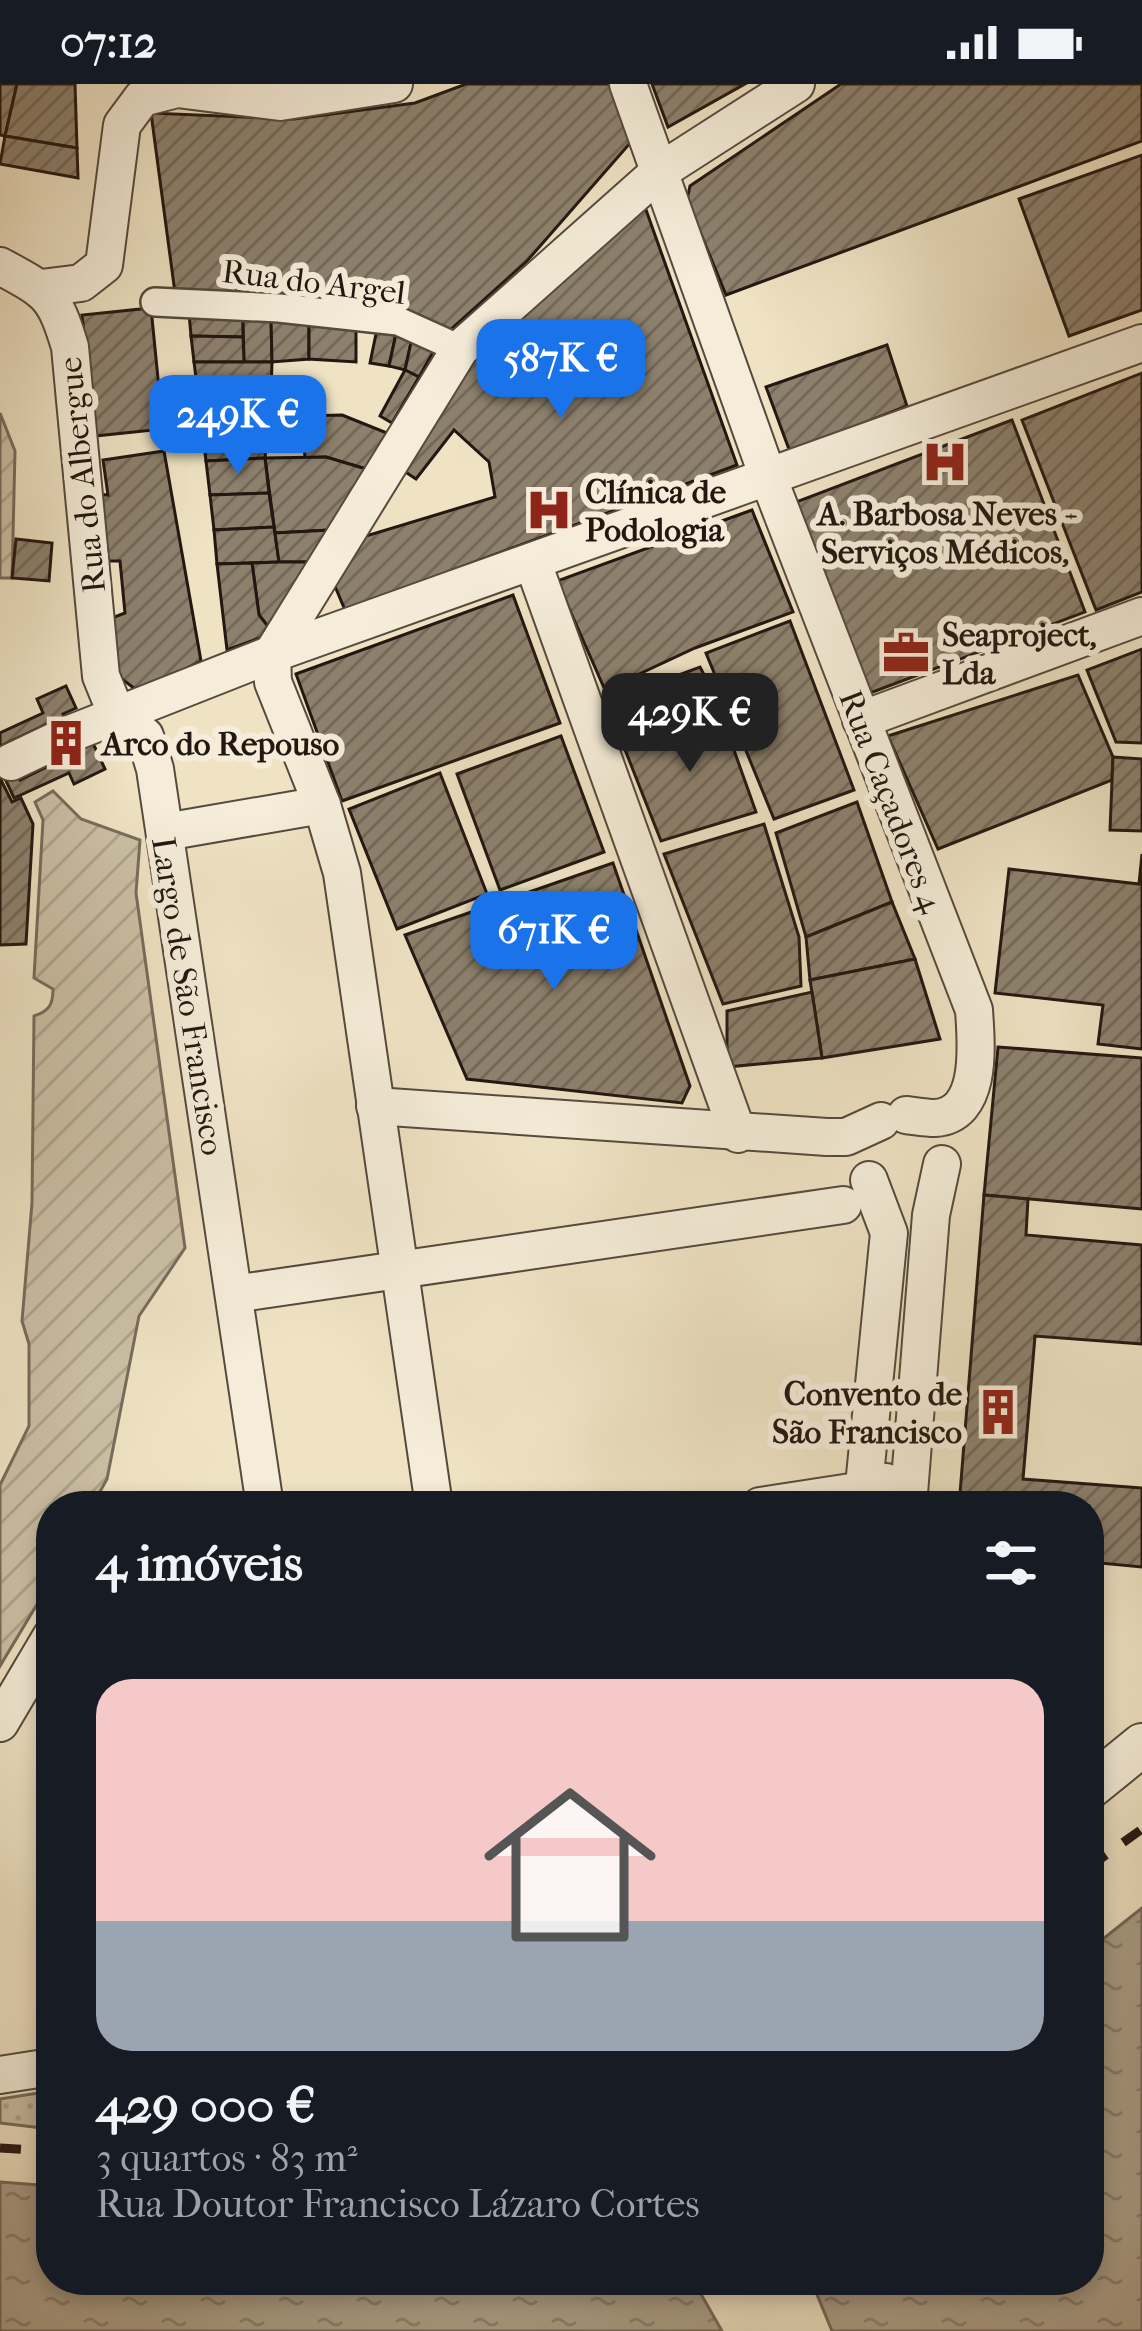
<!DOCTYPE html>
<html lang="pt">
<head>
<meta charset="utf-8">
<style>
  body { margin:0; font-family:"IM FELL French Canon",serif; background:#242831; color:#f1f3f6; height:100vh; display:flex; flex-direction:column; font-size:45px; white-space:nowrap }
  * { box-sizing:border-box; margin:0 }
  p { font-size:39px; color:#9ea1a6 }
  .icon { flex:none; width:66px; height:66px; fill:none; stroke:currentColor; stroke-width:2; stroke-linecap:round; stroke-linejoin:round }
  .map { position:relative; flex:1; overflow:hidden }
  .panel { position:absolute; left:36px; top:1407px; width:1068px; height:804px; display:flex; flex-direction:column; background:#171b24; border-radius:48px; box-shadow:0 6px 18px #0003 }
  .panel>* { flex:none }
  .price { position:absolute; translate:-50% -102px; padding:0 27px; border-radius:24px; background:#1a73e8; color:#fff; font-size:39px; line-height:78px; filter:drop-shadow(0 3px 6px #0008) }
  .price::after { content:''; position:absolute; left:50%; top:72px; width:36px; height:27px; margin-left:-18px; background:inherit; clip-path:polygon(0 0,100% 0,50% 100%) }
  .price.selected { background:#222; color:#fff }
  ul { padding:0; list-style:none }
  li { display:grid; align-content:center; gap:24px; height:636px; padding:0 60px }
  li span { display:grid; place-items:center; height:372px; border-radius:36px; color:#555 }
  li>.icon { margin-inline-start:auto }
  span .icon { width:216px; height:216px; fill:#fffc; stroke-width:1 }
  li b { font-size:51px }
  h2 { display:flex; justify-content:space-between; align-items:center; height:144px; padding:0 60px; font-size:51px }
  .status { display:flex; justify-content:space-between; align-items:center; height:84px; padding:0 60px; background:#171b24; direction:ltr }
  .status svg { height:33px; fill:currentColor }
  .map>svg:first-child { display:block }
  .grass { fill:url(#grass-dots); stroke:#786c5c; stroke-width:3 }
  .garden { fill:url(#garden-furrows); stroke:#786c5c; stroke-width:3 }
  .water { fill:url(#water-ripples); stroke:#746858; stroke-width:3 }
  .building { fill:url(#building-hatch); stroke:#231711; stroke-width:3; fill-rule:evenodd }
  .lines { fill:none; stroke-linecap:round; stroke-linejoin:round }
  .pedestrian-casing { stroke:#564a3e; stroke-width:32 }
  .minor-casing { stroke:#564a3e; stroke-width:40 }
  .tertiary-casing { stroke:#564a3e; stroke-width:46 }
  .pedestrian { stroke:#f5edd9; stroke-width:27 }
  .minor { stroke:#f5edd9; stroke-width:36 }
  .tertiary { stroke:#f5edd9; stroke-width:42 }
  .rail { stroke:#231711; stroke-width:9; stroke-dasharray:21 21; stroke-linecap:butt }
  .labels { text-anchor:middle; stroke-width:12; stroke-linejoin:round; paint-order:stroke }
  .street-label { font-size:33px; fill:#231711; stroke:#f5edd9 }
  .poi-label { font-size:33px; font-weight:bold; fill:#231711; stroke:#f5edd9; text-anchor:start }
</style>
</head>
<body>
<div class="status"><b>07:12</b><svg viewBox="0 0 49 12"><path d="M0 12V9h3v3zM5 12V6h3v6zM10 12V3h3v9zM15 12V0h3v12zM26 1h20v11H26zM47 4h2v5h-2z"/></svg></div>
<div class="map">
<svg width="1142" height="2247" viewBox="0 0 1142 2247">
  <defs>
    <pattern id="grass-dots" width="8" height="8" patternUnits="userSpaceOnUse" patternTransform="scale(3)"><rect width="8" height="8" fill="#ccc0a6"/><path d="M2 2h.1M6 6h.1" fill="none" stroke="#afa48e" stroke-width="1.8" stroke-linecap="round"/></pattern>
    <pattern id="garden-furrows" width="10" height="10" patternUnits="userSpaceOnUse" patternTransform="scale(3)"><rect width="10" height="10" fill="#ccc0a6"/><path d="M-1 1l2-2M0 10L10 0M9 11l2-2" fill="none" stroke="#afa48e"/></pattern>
    <pattern id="water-ripples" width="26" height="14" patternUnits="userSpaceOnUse" patternTransform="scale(3)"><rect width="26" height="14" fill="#aa9e87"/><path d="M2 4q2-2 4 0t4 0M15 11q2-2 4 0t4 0" fill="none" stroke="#8a806d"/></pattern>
    <pattern id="building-hatch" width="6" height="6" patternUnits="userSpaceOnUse" patternTransform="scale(3)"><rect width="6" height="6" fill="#8d816e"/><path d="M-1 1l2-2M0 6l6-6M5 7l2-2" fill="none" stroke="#736959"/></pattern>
  </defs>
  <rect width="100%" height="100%" fill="#efe3c4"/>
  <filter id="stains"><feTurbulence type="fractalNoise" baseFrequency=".00167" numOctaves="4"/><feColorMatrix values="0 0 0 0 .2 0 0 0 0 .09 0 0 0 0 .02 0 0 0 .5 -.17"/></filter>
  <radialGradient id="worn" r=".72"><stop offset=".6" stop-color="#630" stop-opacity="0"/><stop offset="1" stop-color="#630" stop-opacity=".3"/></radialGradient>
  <polygon class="grass" points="51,2007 51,2045 0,2039 0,2015"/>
  <g class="garden">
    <polygon points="0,329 15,367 12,494 0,494"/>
    <path d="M53 707 81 735 140 756 136 809 185 1164 139 1232 107 1395 92 1422H51V1497L0 1582V1401L29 1342V1260L22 1237 32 1119 34 932C49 927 53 921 53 905L34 894 43 736 35 718Z"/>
  </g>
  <g class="water">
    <polygon points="1142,1824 1142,2247 832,2247 811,2196 1089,2196 1089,1866"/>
    <polygon points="0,2098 51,2102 51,2196 693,2196 722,2247 0,2247"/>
  </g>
  <g class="building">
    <polygon points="0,0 17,0 5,52 0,51"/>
    <polygon points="17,0 75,0 77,64 5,52"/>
    <polygon points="466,0 615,0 638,50 527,177 449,247 175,209 151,29 294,35 415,19"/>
    <polygon points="652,0 745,0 668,43"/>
    <polygon points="841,0 1142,0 1142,57 726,211 687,116 690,102"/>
    <polygon points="5,52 77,64 78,94 0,80"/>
    <polygon points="1142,71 1142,226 1069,252 1019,115"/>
    <polygon points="645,123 737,381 345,526 329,488 356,455 495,413 489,378 454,346 416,395 398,383 462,287"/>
    <polygon points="151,224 163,345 95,352 82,231"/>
    <polygon points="189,229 243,232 243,253 191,252"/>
    <polygon points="243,232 271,233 272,278 244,278"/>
    <polygon points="271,233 309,235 309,275 272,278"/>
    <polygon points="309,235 356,240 356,278 309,275"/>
    <polygon points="377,245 396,250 389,282 370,279"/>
    <polygon points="396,250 412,254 405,286 389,282"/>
    <polygon points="191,252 243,253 244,278 194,278"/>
    <polygon points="412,254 437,261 419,293 405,286"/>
    <polygon points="887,261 907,322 790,368 766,303"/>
    <polygon points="194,278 272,278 271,309 198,310"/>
    <polygon points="405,286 419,293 392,339 380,332"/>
    <polygon points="1142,289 1142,508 1096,526 1022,336"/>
    <polygon points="271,309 265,374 206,377 198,310"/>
    <polygon points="342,331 387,349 366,385 326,373 305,374 302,332"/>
    <polygon points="1012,336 1085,528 870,609 796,418"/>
    <polygon points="164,367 201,577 139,608 118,592 112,534 125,529 120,477 104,477 96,410 108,411 103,376"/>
    <polygon points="326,373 366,385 331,446 275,449 265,374"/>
    <polygon points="265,374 269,409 210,411 206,377"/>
    <polygon points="269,409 274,443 214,446 210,411"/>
    <polygon points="752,426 793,528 695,564 605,606 557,497"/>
    <polygon points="274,443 279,478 217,480 214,446"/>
    <polygon points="331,446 313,478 279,478 275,449"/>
    <polygon points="16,455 52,459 49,497 12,494"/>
    <polygon points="279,478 313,478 273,549 259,531 252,479"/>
    <polygon points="252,479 259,531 273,549 227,566 217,480"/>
    <polygon points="513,511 560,639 342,717 296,590"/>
    <polygon points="790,537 854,706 774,735 706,569"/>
    <polygon points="1142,565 1142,659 1116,658 1087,586"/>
    <polygon points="700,583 716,614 618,647 605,618"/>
    <polygon points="1078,591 1113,673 1112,696 938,765 888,652"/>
    <path d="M66 602 76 624 63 630 79 664 92 657 105 685 74 700 69 689 14 714 0 684V649L43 629 37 615ZM47 640 63 675 20 696 3 661Z"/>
    <polygon points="719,624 756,728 661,757 622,658"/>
    <polygon points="561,652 604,768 500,806 457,690"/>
    <polygon points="1113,673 1142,675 1142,747 1110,746"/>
    <polygon points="440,689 487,810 397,845 349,725"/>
    <polygon points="0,694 12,718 21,714 33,740 26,860 0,861"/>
    <polygon points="857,718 892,818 806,853 776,749"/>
    <polygon points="764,740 799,853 801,902 723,920 664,770"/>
    <polygon points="1142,770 1142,965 1098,960 1103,921 995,909 1009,785 1139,800"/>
    <polygon points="613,779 690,1002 682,1019 467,995 405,851"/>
    <polygon points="892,818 915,875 810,896 806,853"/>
    <polygon points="915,875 940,955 822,974 810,896"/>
    <polygon points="812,908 822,974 727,983 727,927"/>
    <polygon points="998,963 1142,974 1142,1125 984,1111"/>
    <polygon points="984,1111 1028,1115 1026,1151 1142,1161 1142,1260 1035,1252 1023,1395 1142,1404 1142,1483 1089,1478 1089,1422 959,1422"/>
  </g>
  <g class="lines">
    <defs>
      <polyline id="pedestrian" points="155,218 279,224 398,237 460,265"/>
      <g id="minor">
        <path d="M628 0 768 393 974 926C976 958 984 1031 935 1034 926 1034 915 1032 906 1031"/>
        <path d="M0 182C48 208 54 210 70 263L101 592 116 629 145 652 155 685 265 1422"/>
        <polyline points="41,204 81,199 104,181 122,41 142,14 177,5 280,18 394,0"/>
        <polyline points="533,479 738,1050"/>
        <polyline points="272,570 273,598 322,721 342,789 434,1422"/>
        <polyline points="272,570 460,265 659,88 796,0"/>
        <polyline points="861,636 1142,532"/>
        <polyline points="72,649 272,570 1142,259"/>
        <polyline points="11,678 55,657"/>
        <polyline points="165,748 322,721"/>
        <polyline points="375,1022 827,1053 846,1053 881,1037"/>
        <polyline points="234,1210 843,1121"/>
        <polyline points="760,1422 864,1406 886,1398"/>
        <polyline points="862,1422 889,1149 869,1096"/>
        <polyline points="908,1422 931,1131 942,1080"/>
        <polyline points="0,1639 51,1553"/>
        <polyline points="0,1991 51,1983"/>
      </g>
      <polyline id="tertiary" points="1089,1704 1142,1661"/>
    </defs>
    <use href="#pedestrian" class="pedestrian-casing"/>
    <use href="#minor" class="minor-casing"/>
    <use href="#tertiary" class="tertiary-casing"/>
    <use href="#pedestrian" class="pedestrian"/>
    <use href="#minor" class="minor"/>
    <use href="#tertiary" class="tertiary"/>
    <g class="rail">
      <polyline points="1089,1783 1142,1745"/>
      <polyline points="0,2064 51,2067"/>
    </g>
  </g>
  <defs>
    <symbol id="hospital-bare" viewBox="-9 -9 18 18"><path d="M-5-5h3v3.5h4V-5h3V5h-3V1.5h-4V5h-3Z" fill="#8f2418" stroke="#f5edd9" stroke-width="2.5" paint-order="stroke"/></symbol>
    <symbol id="office-bare" viewBox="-9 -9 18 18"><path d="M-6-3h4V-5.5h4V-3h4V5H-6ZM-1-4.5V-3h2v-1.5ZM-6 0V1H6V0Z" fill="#8f2418" stroke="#f5edd9" stroke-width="2.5" paint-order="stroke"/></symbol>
    <symbol id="building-bare" viewBox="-9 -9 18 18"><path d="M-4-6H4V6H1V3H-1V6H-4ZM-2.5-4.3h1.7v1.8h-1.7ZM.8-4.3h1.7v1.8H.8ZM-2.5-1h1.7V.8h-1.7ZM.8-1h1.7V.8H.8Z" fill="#8f2418" stroke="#f5edd9" stroke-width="2.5" paint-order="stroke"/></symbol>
  </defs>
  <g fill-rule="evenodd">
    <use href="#hospital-bare" x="912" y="345" width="66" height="66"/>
    <use href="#hospital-bare" x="516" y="393" width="66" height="66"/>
    <use href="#office-bare" x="873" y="536" width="66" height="66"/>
    <use href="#building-bare" x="33" y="626" width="66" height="66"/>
    <use href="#building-bare" x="965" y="1295" width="66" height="66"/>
  </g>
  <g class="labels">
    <g class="street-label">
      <text transform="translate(314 197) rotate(7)" y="12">Rua do Argel</text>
      <text transform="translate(81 391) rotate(-96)" y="12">Rua do Albergue</text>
      <text transform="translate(892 717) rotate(69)" y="12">Rua Caçadores 4</text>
      <text transform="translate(189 912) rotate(81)" y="12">Largo de São Francisco</text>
    </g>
    <g class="poi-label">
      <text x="585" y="419">Clínica de<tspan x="585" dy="38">Podologia</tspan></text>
      <text x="945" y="441" text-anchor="middle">A. Barbosa Neves -<tspan x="945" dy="38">Serviços Médicos,</tspan></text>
      <text x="942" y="562">Seaproject,<tspan x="942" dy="38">Lda</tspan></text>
      <text x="102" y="671">Arco do Repouso</text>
      <text x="962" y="1321" text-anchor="end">Convento de<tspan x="962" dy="38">São Francisco</tspan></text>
    </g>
  </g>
  <rect width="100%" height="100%" filter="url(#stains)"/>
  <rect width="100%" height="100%" fill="url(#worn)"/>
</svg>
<b class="price" style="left:561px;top:337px">587K €</b>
<b class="price" style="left:238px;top:393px">249K €</b>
<b class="price selected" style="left:690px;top:691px">429K €</b>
<b class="price" style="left:554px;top:909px">671K €</b>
<section class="panel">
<h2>4 imóveis<svg class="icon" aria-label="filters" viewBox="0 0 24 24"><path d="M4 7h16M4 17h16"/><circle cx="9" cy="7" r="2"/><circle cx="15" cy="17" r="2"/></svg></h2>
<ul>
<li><span style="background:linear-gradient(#f6c9c9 65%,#9aa5b1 0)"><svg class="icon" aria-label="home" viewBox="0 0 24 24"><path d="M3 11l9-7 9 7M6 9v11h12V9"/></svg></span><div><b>429 000 €</b><p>3 quartos · 83 m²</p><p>Rua Doutor Francisco Lázaro Cortes</p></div></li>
</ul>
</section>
</div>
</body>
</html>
